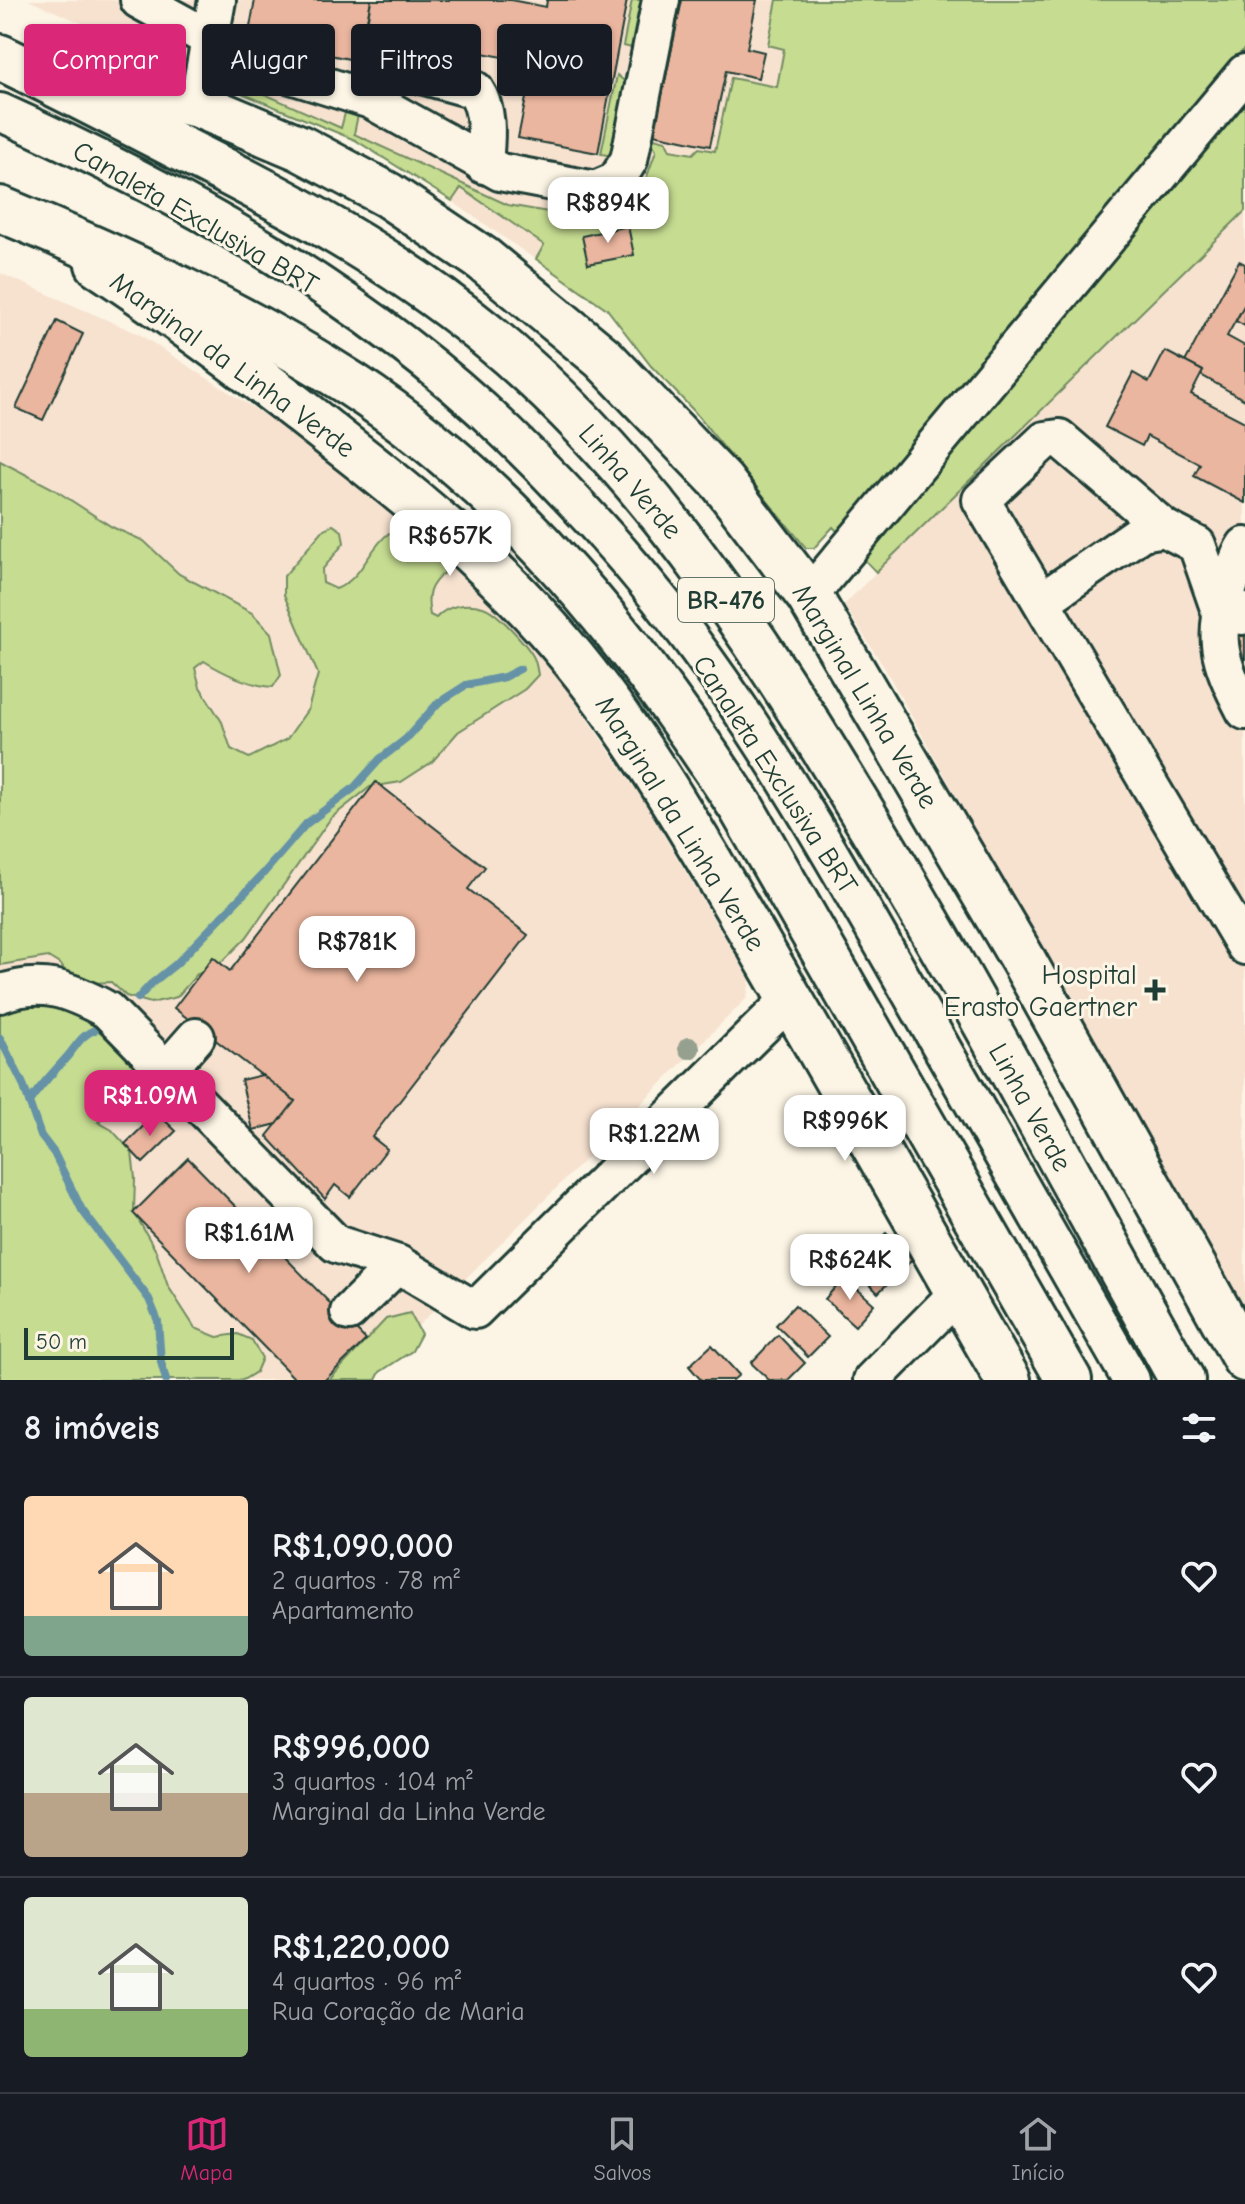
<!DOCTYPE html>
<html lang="pt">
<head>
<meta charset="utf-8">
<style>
  body { margin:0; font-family:"Comic Neue",sans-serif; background:#242831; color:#f1f3f6; height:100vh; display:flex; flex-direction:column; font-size:30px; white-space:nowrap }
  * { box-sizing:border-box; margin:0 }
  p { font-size:26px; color:#9ea1a6 }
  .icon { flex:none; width:44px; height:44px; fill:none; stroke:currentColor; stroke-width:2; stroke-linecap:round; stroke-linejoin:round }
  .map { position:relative; height:1380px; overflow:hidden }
  .drawer { display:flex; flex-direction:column; background:#171b24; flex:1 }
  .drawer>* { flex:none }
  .guide { position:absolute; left:24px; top:24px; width:800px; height:72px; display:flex; gap:16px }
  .scale { position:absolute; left:24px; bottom:20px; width:210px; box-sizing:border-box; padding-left:8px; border:4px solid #1f3d34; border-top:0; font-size:22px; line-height:28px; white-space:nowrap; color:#1f3d34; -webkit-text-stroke:6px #fcf5e5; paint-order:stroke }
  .price { position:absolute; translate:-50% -68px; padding:0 18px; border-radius:16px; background:#fff; color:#222; font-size:26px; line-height:52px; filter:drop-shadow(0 2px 4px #0008) }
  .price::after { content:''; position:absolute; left:50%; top:48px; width:24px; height:18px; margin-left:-12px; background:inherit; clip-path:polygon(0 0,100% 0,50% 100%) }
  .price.on { background:#db2777; color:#fff }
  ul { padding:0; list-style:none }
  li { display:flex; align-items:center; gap:24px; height:200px; padding:0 24px }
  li+li { border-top:2px solid #363941 }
  li span { display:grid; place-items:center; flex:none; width:224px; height:160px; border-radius:8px; color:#555 }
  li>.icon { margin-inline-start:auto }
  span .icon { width:96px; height:96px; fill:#fffc; stroke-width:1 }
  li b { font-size:34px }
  h2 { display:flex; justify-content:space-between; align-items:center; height:96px; padding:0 24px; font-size:34px }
  .pill { padding:0 28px; border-radius:8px; background:#171b24; box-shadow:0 2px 6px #0004; font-size:28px; line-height:72px }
  .pill.on { background:#db2777; color:#fff }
  .dock { display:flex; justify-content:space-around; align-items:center; height:112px; border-top:2px solid #363941; background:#171b24; font-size:22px; color:#9ea1a6 }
  .dock a { display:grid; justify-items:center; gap:4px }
  .dock .on { color:#db2777 }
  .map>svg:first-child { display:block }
  .built { fill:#f7e2d0 }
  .green { fill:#c6dc91; stroke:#728c62; stroke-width:2 }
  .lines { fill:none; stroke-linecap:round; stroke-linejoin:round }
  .stream { stroke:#6592a6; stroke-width:8 }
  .building { fill:#ebb69f; stroke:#1f3d34; stroke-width:2 }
  .minor-casing { stroke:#1f3d34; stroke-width:42 }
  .major-casing { stroke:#1f3d34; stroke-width:50 }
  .highway-casing { stroke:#1f3d34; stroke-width:50 }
  .minor { stroke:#fcf5e5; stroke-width:36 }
  .major { stroke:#fcf5e5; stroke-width:44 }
  .highway { stroke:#fcf5e5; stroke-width:44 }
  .tree { fill:#95a18e }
  .poi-dot { fill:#1f3d34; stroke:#fcf5e5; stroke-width:3 }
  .labels { text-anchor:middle; stroke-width:6; stroke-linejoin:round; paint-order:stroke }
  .shield { fill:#fcf5e5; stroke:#617469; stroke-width:2 }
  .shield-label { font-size:26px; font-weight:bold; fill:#1f3d34 }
  .street-label { font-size:28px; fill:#1f3d34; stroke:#fcf5e5 }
  .poi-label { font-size:28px; fill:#1f3d34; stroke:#fcf5e5; text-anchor:end }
</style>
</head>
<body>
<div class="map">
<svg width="1245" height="1380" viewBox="0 0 1245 1380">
  <rect width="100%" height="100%" fill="#fcf5e5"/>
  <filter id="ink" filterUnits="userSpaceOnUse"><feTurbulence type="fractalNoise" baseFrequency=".0125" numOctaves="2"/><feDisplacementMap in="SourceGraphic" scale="16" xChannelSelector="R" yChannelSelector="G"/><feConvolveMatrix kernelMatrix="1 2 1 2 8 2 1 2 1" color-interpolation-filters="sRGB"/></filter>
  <g filter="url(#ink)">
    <g class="built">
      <polygon points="28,0 1245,0 1245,1313 884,667 844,605 876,572 834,527 814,548 693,410 651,366 607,309 444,196 355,140 229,88 213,71 185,57 160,57"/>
      <polygon points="0,273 139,334 286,429 433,542 555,672 643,800 750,980 747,998 364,1380 0,1380"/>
    </g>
    <g class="green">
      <polygon points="632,0 647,0 637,49 623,46"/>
      <polygon points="777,0 1245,0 1245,48 843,537 833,527 814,548 806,548 693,410 651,366 607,309 536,259 544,245 461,188 452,201 355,140 229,88 213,71 341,128 348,102 360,105 354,134 508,205 611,223 628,216 638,202 656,151 650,137 666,141 670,150 693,154 699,148 715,151 731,78 777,87 784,49 768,45"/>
      <polygon points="617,75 629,85 614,156 601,154"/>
      <polygon points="1245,99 1245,211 876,572 858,553"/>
      <path d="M0 461 52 488 112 527 144 541 179 574 252 613 271 633 281 675 273 687C248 685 225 674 204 661L195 668 200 687 222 722 231 749 249 758 287 739 308 709 318 674 284 595V576L324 529 333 525 342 531 344 543 322 570 323 583 336 589C363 578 368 549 389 533L405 538 442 561 445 572C429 585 426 595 430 615L436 618C447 605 467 602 483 607 497 611 526 644 533 656 536 661 537 669 538 675L525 689 458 732 432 762 401 782 370 787 331 818 246 938 224 960 198 973 177 997 151 1003 126 996 111 982 93 983 70 979 61 965 48 957 0 965Z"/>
      <polygon points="55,986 161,1079 147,1098 118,1106 98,1122 112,1130 132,1152 135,1178 134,1212 156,1251 168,1286 195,1328 217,1337 238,1334 252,1340 262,1358 256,1372 243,1380 0,1380 0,998"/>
      <polygon points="410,1313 421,1334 412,1351 380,1372 376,1380 329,1380 386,1319"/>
    </g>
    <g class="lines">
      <g class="stream">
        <polyline points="138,998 151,984 176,964 262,875 306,824 354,788 380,759 406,739 438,703 466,685 504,677 520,669"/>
        <path d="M97 1029C80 1035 77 1046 66 1058 51 1075 42 1084 29 1102L41 1136 54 1153 82 1210 149 1299 158 1321 161 1362 166 1380"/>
        <polyline points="0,1038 23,1084 29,1102"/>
      </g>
    </g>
    <g class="building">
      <polygon points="255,0 371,0 359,61 248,38"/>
      <polygon points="371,0 511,0 546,7 547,0 627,0 598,153 518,138 533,63 366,30"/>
      <polygon points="682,0 757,0 747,48 764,52 758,78 726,71 710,146 654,134"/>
      <polygon points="628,226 634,255 588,264 582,236"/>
      <polygon points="1239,261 1245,264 1245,304 1227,336 1245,346 1245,400 1201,375 1203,371 1185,362"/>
      <polygon points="1245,304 1245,326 1236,321"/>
      <polygon points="57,321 83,334 43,420 16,408"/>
      <polygon points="1165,351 1203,371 1191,394 1245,422 1245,503 1194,476 1200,464 1147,436 1142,446 1105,427 1133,373 1149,382"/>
      <polygon points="1245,624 1245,667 1226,635"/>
      <polygon points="376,782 485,867 468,889 528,935 372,1137 387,1149 350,1197 335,1185 325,1199 267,1136 295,1101 174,1008 213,957 230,971"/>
      <polygon points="262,1075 295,1101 277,1124 253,1130 241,1080"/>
      <polygon points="157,1113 176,1131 143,1163 125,1144"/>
      <polygon points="188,1158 366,1340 325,1380 296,1380 133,1213"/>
      <polygon points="886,1233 912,1260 878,1293 852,1266"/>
      <polygon points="844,1277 874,1304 855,1326 825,1299"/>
      <polygon points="795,1305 828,1337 808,1357 776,1325"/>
      <polygon points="778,1335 805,1363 788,1380 769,1380 751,1363"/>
      <polygon points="712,1345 739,1375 733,1380 701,1380 689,1366"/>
    </g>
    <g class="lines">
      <defs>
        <g id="minor">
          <polyline points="139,0 256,64 371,100 500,172 595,190 616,181 629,160 661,0"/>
          <path d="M371 100 385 69 393 67 475 90C490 112 486 139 484 165"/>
          <polyline points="198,105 217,0"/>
          <path d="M0 112C180 193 365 295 508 434 572 496 634 564 688 636 775 752 847 882 919 1008 989 1132 1060 1256 1131 1380"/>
          <polyline points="1164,528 1059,438 1045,440 981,500 1245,946"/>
          <path d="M1245 546C1238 556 1235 569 1231 580 1211 637 1218 659 1245 711"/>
          <polyline points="809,596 1245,73"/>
          <polyline points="1042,601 1142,532 1164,528 1197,545 1220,611 1242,616 1245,612"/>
          <path d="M0 994C41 978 70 990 107 1010L336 1244 398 1264 349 1312"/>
          <polyline points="167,1070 196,1037"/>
          <polyline points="398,1264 475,1310 790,999"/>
          <polyline points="872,1380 958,1293"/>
        </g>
        <g id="major">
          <polyline points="47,71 198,105 300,148 388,195 483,259 603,358 722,482 809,596 1023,960 1245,1359"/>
          <path d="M98 264C182 320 262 380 341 443 414 500 486 559 548 629 632 723 692 832 756 940 841 1086 924 1233 1008 1380"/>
        </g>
        <g id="highway">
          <path d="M0 57C60 86 120 117 180 148 287 202 391 257 484 333 642 461 754 633 858 805 973 993 1075 1188 1182 1380"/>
          <path d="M0 209C121 259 241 313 351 384 515 491 635 644 741 807L1069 1380"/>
        </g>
      </defs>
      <use href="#minor" class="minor-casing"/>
      <use href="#major" class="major-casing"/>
      <use href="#highway" class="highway-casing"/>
      <use href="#minor" class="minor"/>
      <use href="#major" class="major"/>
      <use href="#highway" class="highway"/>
    </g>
    <circle class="tree" cx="689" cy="1048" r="11"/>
  </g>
  <path class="poi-dot" d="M1151 978h8v8h8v8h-8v8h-8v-8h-8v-8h8z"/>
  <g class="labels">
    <rect class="shield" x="678" y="578" width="96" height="44" rx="6"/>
    <g class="shield-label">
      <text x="726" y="609">BR-476</text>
    </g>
    <g class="street-label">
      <text transform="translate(196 217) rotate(30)" y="10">Canaleta Exclusiva BRT</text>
      <text transform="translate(233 364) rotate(36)" y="10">Marginal da Linha Verde</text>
      <text transform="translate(631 481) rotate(49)" y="10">Linha Verde</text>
      <text transform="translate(866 696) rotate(59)" y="10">Marginal Linha Verde</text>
      <text transform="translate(776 774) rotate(57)" y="10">Canaleta Exclusiva BRT</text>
      <text transform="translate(681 823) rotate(58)" y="10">Marginal da Linha Verde</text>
      <text transform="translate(1031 1107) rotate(61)" y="10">Linha Verde</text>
    </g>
    <g class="poi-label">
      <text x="1137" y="984">Hospital<tspan x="1137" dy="32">Erasto Gaertner</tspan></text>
    </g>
  </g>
</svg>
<div class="scale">50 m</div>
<b class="price" style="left:608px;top:245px">R$894K</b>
<b class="price" style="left:450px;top:578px">R$657K</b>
<b class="price" style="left:357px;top:984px">R$781K</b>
<b class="price on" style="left:150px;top:1138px">R$1.09M</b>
<b class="price" style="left:845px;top:1163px">R$996K</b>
<b class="price" style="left:654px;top:1176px">R$1.22M</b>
<b class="price" style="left:249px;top:1275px">R$1.61M</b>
<b class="price" style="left:850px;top:1302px">R$624K</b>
<div class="guide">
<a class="pill on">Comprar</a>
<a class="pill">Alugar</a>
<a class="pill">Filtros</a>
<a class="pill">Novo</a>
</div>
</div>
<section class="drawer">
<h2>8 imóveis<svg class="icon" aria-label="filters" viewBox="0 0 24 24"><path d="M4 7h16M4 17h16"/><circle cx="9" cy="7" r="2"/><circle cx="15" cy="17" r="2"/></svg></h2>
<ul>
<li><span style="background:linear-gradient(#ffd9b3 75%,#7fa58c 0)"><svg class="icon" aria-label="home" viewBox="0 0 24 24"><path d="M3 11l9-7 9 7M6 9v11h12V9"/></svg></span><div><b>R$1,090,000</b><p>2 quartos · 78 m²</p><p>Apartamento</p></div><svg class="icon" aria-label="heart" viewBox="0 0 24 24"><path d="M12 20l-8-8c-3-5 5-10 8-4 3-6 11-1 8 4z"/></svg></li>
<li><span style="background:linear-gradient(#dfe7d0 60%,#b9a48a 0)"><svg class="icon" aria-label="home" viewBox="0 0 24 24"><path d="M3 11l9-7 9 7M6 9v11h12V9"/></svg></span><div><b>R$996,000</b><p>3 quartos · 104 m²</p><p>Marginal da Linha Verde</p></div><svg class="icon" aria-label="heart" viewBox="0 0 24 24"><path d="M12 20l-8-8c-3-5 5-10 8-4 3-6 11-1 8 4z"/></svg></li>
<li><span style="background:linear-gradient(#dfe7d0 70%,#8fb573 0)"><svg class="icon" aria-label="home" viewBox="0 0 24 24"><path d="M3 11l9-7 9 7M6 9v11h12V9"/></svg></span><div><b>R$1,220,000</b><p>4 quartos · 96 m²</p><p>Rua Coração de Maria</p></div><svg class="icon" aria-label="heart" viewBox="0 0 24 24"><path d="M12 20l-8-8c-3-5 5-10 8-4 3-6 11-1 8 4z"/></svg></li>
</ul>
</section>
<nav class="dock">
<a class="on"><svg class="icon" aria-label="map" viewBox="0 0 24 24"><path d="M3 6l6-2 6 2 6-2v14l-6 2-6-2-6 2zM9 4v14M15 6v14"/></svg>Mapa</a>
<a><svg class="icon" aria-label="saved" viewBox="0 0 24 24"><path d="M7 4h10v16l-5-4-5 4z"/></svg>Salvos</a>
<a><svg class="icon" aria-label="home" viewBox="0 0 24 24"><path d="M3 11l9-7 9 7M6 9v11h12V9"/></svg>Início</a>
</nav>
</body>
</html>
